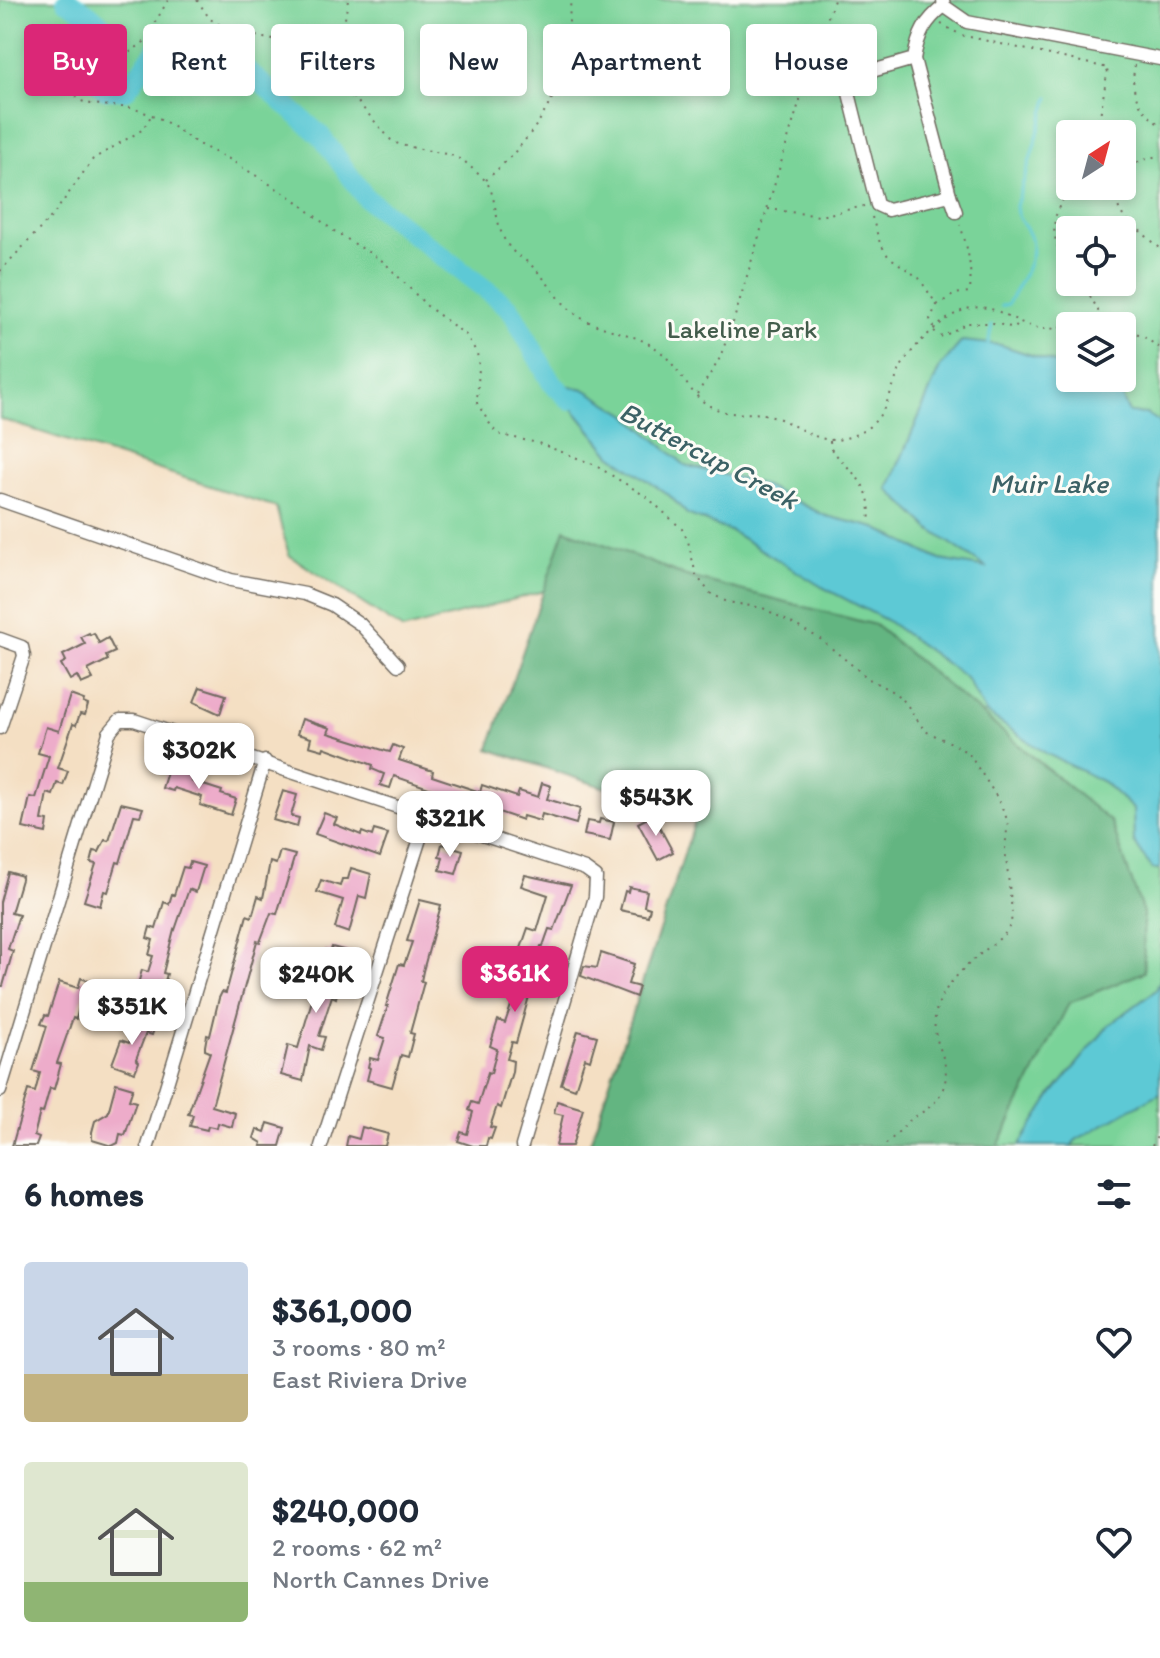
<!DOCTYPE html>
<html lang="en">
<head>
<meta charset="utf-8">
<style>
  body { margin:0; font-family:Itim,sans-serif; background:#f2f2f3; color:#1f2937; height:100vh; display:flex; flex-direction:column; font-size:30px; white-space:nowrap }
  * { box-sizing:border-box; margin:0 }
  p { font-size:26px; color:#747a83 }
  .icon { flex:none; width:44px; height:44px; fill:none; stroke:currentColor; stroke-width:2; stroke-linecap:round; stroke-linejoin:round }
  .map { position:relative; height:1146px; overflow:hidden }
  .drawer { display:flex; flex-direction:column; background:#fff; flex:1 }
  .drawer>* { flex:none }
  .hud { position:absolute; left:24px; top:24px; width:1112px; height:72px; display:flex; gap:16px }
  .needle { width:52px; rotate:36deg }
  .fabs { position:absolute; left:1056px; top:120px; display:grid; gap:16px }
  .fabs a { display:grid; place-items:center; width:80px; height:80px; border-radius:8px; background:#fff; box-shadow:0 4px 12px #0003; font-size:40px }
  .price { position:absolute; translate:-50% -68px; padding:0 18px; border-radius:16px; background:#fff; color:#222; font-size:26px; line-height:52px; filter:drop-shadow(0 2px 4px #0008) }
  .price::after { content:''; position:absolute; left:50%; top:48px; width:24px; height:18px; margin-left:-12px; background:inherit; clip-path:polygon(0 0,100% 0,50% 100%) }
  .price.on { background:#db2777; color:#fff }
  ul { padding:0; list-style:none }
  li { display:flex; align-items:center; gap:24px; height:200px; padding:0 24px }
  li span { display:grid; place-items:center; flex:none; width:224px; height:160px; border-radius:8px; color:#555 }
  li>.icon { margin-inline-start:auto }
  span .icon { width:96px; height:96px; fill:#fffc; stroke-width:1 }
  li b { font-size:34px }
  h2 { display:flex; justify-content:space-between; align-items:center; height:96px; padding:0 24px; font-size:34px }
  .chip { padding:0 28px; border-radius:8px; background:#fff; box-shadow:0 4px 12px #0003; font-size:28px; line-height:72px }
  .chip.on { background:#db2777; color:#fff }
  .map>svg:first-child { display:block }
  .green { fill:#7ad399; stroke:#527f62; stroke-width:2; fill-rule:evenodd }
  .forest { fill:#63b581; stroke:#477056; stroke-width:2 }
  .water { fill:#5dc9d5; stroke:#447a80; stroke-width:2 }
  .lines { fill:none; stroke-linecap:round; stroke-linejoin:round }
  .stream { stroke:#5dc9d5; stroke-width:3 }
  .river { stroke:#5dc9d5; stroke-width:20 }
  .building { fill:#edacca }
  .minor-casing { stroke:#716a60; stroke-width:15 }
  .path { stroke:#716a60; stroke-width:2; stroke-dasharray:2 6; stroke-linecap:butt }
  .minor { stroke:#fff; stroke-width:12 }
  .labels { text-anchor:middle; stroke-width:6; stroke-linejoin:round; paint-order:stroke }
  .park-label { font-size:26px; fill:#435d4c; stroke:#fdfcf7 }
  .water-label { font-size:28px; font-style:italic; fill:#3c6266; stroke:#fdfcf7 }
</style>
</head>
<body>
<div class="map">
<svg width="1160" height="1146" viewBox="0 0 1160 1146">
  <rect width="100%" height="100%" fill="#fdfcf7"/>
  <filter id="ink" filterUnits="userSpaceOnUse"><feTurbulence type="fractalNoise" baseFrequency=".0125" numOctaves="2"/><feDisplacementMap in="SourceGraphic" scale="16" xChannelSelector="R" yChannelSelector="G"/><feConvolveMatrix kernelMatrix="1 2 1 2 8 2 1 2 1" color-interpolation-filters="sRGB"/></filter>
  <filter id="wash" filterUnits="userSpaceOnUse"><feTurbulence type="fractalNoise" baseFrequency=".006" numOctaves="4" result="noise"/><feDisplacementMap in="SourceGraphic" scale="32" xChannelSelector="R" yChannelSelector="G"/><feGaussianBlur stdDeviation="1.8" result="paint"/><feColorMatrix in="noise" values="0 0 0 0 0 0 0 0 0 0 0 0 0 0 0 0 0 1.4 0 .05"/><feComposite in="paint" operator="in"/></filter>
  <g filter="url(#wash)">
    <rect width="100%" height="100%" fill="#f4dfc3"/>
    <path class="green" d="M0 0H1160V1146H589L696 818 489 749 544 591 403 630 289 555 276 507 0 419ZM1070 134H1122V186H1070ZM1070 230H1122V282H1070ZM1070 326H1122V378H1070Z"/>
    <polygon class="forest" points="565,529 686,576 875,625 1111,822 1143,913 1144,972 1069,1003 998,1146 589,1146 696,818 489,749"/>
    <g class="water">
      <polygon points="962,341 1001,345 1070,368 1070,378 1095,378 1118,387 1129,413 1147,414 1160,422 1160,869 1152,869 1134,842 1133,809 1104,782 1047,754 986,713 966,678 886,620 822,587 732,532 687,514 670,496 611,455 551,382 584,389 626,414 685,465 761,484 826,516 876,528 940,560 987,568 931,530 888,489 940,367"/>
      <polygon points="1160,981 1160,1093 1076,1140 1071,1146 1019,1146 1053,1093 1109,1025 1156,990"/>
    </g>
    <g class="lines">
      <g class="stream">
        <path d="M1001 306 1008 304C1017 285 1039 258 1030 236 1025 224 1016 219 1016 206L1049 97"/>
        <polyline points="988,345 992,325"/>
      </g>
      <path class="river" d="M66 0C112 28 114 28 94 78L105 90H126L156 50 175 40 241 65 321 136 366 198 510 308 551 382 570 400"/>
    </g>
    <g id="blocks">
      <g class="building">
        <polygon points="89,633 90,635 94,633 99,643 108,638 115,652 106,656 108,660 88,670 93,679 81,684 77,676 70,680 61,664 66,661 63,655 85,644 81,637"/>
        <polygon points="200,687 226,695 220,714 194,702"/>
        <polygon points="70,695 84,700 83,703 88,705 85,715 80,714 76,725 73,724 58,768 68,771 63,785 57,783 53,795 47,793 42,820 48,821 46,833 23,828 30,797 36,798 49,756 38,753 46,727 59,731"/>
        <polygon points="302,719 330,728 328,733 386,751 390,752 393,745 403,749 399,760 433,771 432,776 480,792 482,785 517,797 519,791 538,797 542,783 551,786 547,799 580,809 576,824 542,814 540,821 523,816 522,820 394,776 390,788 380,785 384,774 372,769 373,765 324,747 323,750 309,746 311,738 297,734"/>
        <polygon points="168,769 193,774 191,781 222,791 221,794 236,799 231,815 200,805 202,797 174,788 173,791 162,788"/>
        <polygon points="283,791 297,795 291,816 299,818 297,827 273,820"/>
        <polygon points="121,803 143,808 140,816 134,815 120,863 117,862 108,892 104,891 100,906 84,901 96,864 91,863 94,851 99,852 105,840 109,841"/>
        <polygon points="324,813 337,818 334,824 361,835 362,832 372,836 374,830 388,834 380,857 315,834"/>
        <polygon points="653,815 673,852 658,860 638,823"/>
        <polygon points="600,819 614,822 610,840 584,835 587,821 599,823"/>
        <polygon points="442,844 463,850 456,874 440,870 443,857 439,856"/>
        <polygon points="280,851 295,855 277,914 271,913 260,942 257,941 212,1106 235,1113 232,1127 218,1123 217,1128 208,1126 207,1130 190,1126 193,1115 188,1114 210,1052 205,1050 205,1046 207,1035 210,1036 219,998 222,992 226,993 247,915 252,917 258,896 263,898 270,862 276,864"/>
        <polygon points="190,862 204,866 196,892 189,889 175,930 174,929 163,973 167,974 162,991 164,992 158,1002 146,999 149,990 138,984 142,970 148,972 153,956 149,955 153,940 147,938 150,927 156,929 164,902 169,904 172,894 174,895 183,867 188,868"/>
        <polygon points="351,868 371,874 366,898 359,896 349,933 335,928 343,900 317,892 321,880 340,886 342,879 348,879"/>
        <polygon points="8,872 22,876 11,913 19,915 8,949 13,951 3,986 0,986 0,902"/>
        <polygon points="525,875 571,885 554,930 549,929 543,946 541,946 533,970 542,972 538,984 533,982 516,1043 512,1042 507,1059 513,1061 512,1072 501,1108 497,1106 490,1127 495,1128 491,1139 488,1138 486,1146 473,1146 458,1141 461,1132 467,1134 473,1112 469,1110 472,1102 478,1104 488,1072 491,1073 497,1049 490,1046 498,1020 505,1023 518,985 515,984 522,958 518,957 528,928 537,931 548,895 521,886"/>
        <polygon points="629,887 647,891 644,906 650,908 648,916 620,910 625,891 628,892"/>
        <polygon points="420,900 441,905 423,971 421,981 424,982 410,1033 414,1034 408,1057 401,1055 392,1087 367,1080 370,1068 368,1067 370,1058 378,1060 385,1038 378,1036 388,1006 386,1006 399,964 404,965 412,942 407,941"/>
        <polygon points="332,947 351,952 348,963 344,962 336,998 332,996 319,1036 325,1037 321,1050 310,1046 303,1081 281,1075 288,1045 298,1048 318,980 322,982 327,960 323,959 326,950 330,952"/>
        <polygon points="601,953 634,964 628,984 639,987 636,997 581,976 584,966 597,968"/>
        <polygon points="81,978 94,983 90,993 84,991 76,1019 73,1018 57,1063 61,1064 54,1089 50,1088 43,1113 40,1112 34,1136 39,1138 36,1146 12,1146 28,1090 35,1092 40,1073 33,1071 47,1026 41,1024 45,1015 48,1016 59,982 78,988"/>
        <polygon points="136,1021 155,1026 152,1035 146,1033 136,1059 139,1062 135,1072 112,1064 121,1040 129,1043"/>
        <polygon points="578,1031 597,1036 590,1060 585,1058 575,1089 561,1084"/>
        <polygon points="116,1083 133,1088 129,1100 136,1102 125,1135 120,1134 118,1143 112,1146 92,1140 92,1132 95,1121 108,1113"/>
        <polygon points="557,1101 583,1109 572,1146 556,1146 563,1115 554,1113"/>
        <polygon points="268,1123 285,1128 280,1146 261,1146 262,1143 254,1138 257,1129 265,1132"/>
        <polygon points="362,1127 388,1134 385,1146 346,1146 348,1136 359,1139"/>
      </g>
    </g>
  </g>
  <g filter="url(#ink)">
    <use href="#blocks" fill-opacity="0" stroke="#716a60" stroke-width="2"/>
    <g class="lines">
      <defs>
        <g id="minor">
          <polyline points="943,0 944,6 967,22 1160,59"/>
          <path d="M914 59 950 195 888 210 877 205 848 89 858 75 914 59C918 34 925 21 944 6"/>
          <polyline points="950,195 956,212"/>
          <polyline points="0,500 231,580 305,594 332,605 360,624 398,665"/>
          <polyline points="0,639 22,647 24,656 0,728"/>
          <polyline points="0,1091 109,733 120,720 134,720 585,869 596,877 595,897 522,1146"/>
          <polyline points="148,1146 265,761"/>
          <polyline points="321,1146 427,817"/>
        </g>
      </defs>
      <use href="#minor" class="minor-casing"/>
      <g class="path">
        <path d="M168 0 144 42 129 53 79 75 74 90 78 100 91 104 132 108 152 115 163 120 198 144 229 159 294 199 331 229 384 262 427 306 466 335 477 353 479 367 477 403 493 429 501 435 538 443 593 464 647 497 682 529 688 541 696 575 710 593 727 602 763 608 819 638 869 679 895 693 905 702 925 731 954 744 969 754 995 794 1008 821 1005 849 1012 911 1011 924 1004 935C971 962 921 995 938 1043 944 1060 950 1074 942 1091 933 1110 920 1111 906 1124 899 1131 892 1139 884 1146"/>
        <path d="M197 0 210 19 222 26 263 38 287 40 296 47 312 71 356 100 391 140 400 145 451 155 464 161 486 181 490 188C497 206 496 229 508 245 513 254 523 258 531 265 550 282 561 308 585 320 611 333 639 333 662 353 680 369 689 395 710 406 734 419 747 410 769 415 793 421 816 445 842 439 885 428 885 403 900 369 910 348 945 315 967 309 997 300 1018 329 1047 329 1053 329 1059 327 1065 326 1081 324 1097 324 1113 326"/>
        <polyline points="941,24 961,35 1108,68 1097,134"/>
        <path d="M1135 65C1129 91 1139 110 1160 125"/>
        <polyline points="809,73 831,78 836,83"/>
        <polyline points="326,79 340,50 348,0"/>
        <polyline points="1122,167 1160,155"/>
        <path d="M486 180C522 148 554 111 564 62 569 42 568 21 571 0"/>
        <polyline points="1107,186 1123,216 1160,248"/>
        <polyline points="768,209 820,216 864,206"/>
        <polyline points="872,217 880,243 888,256 919,278 937,305 930,319 935,329"/>
        <path d="M1070 268C1048 239 1049 213 1073 186"/>
        <polyline points="0,271 54,214 93,159 142,130 151,116"/>
        <polyline points="1082,282 1098,310 1099,324"/>
        <path d="M937 305 955 294 970 292C972 267 968 248 960 225"/>
        <polyline points="1122,328 1141,335 1160,348"/>
        <polyline points="934,331 942,337 967,323 993,323 1015,328 1020,322"/>
        <polyline points="697,394 718,362 732,326 808,73 834,0"/>
        <path d="M830 441 831 449C853 475 874 485 869 523"/>
        <polyline points="1152,1146 1160,1131"/>
      </g>
      <use href="#minor" class="minor"/>
    </g>
  </g>
  <g class="labels">
    <g class="park-label">
      <text x="742" y="338">Lakeline Park</text>
    </g>
    <g class="water-label">
      <text transform="translate(709 455) rotate(28)" y="10">Buttercup Creek</text>
      <text x="1049" y="493">Muir Lake</text>
    </g>
  </g>
</svg>
<div class="fabs">
<a><svg class="needle" viewBox="-14 -14 28 28"><path d="M0-13l5 13h-10z" fill="#e53935"/><path d="M0 13l5-13h-10z" fill="#747a83"/></svg></a>
<a><svg class="icon" aria-label="locate" viewBox="0 0 24 24"><circle cx="12" cy="12" r="6"/><path d="M12 2v4M12 18v4M2 12h4M18 12h4"/></svg></a>
<a><svg class="icon" aria-label="layers" viewBox="0 0 24 24"><path d="M12 4l9 5-9 5-9-5zM3 14l9 5 9-5"/></svg></a>
</div>
<b class="price" style="left:199px;top:791px">$302K</b>
<b class="price" style="left:656px;top:838px">$543K</b>
<b class="price" style="left:450px;top:859px">$321K</b>
<b class="price on" style="left:515px;top:1014px">$361K</b>
<b class="price" style="left:316px;top:1015px">$240K</b>
<b class="price" style="left:132px;top:1047px">$351K</b>
<div class="hud">
<a class="chip on">Buy</a>
<a class="chip">Rent</a>
<a class="chip">Filters</a>
<a class="chip">New</a>
<a class="chip">Apartment</a>
<a class="chip">House</a>
</div>
</div>
<section class="drawer">
<h2>6 homes<svg class="icon" aria-label="filters" viewBox="0 0 24 24"><path d="M4 7h16M4 17h16"/><circle cx="9" cy="7" r="2"/><circle cx="15" cy="17" r="2"/></svg></h2>
<ul>
<li><span style="background:linear-gradient(#c9d6e8 70%,#c2b280 0)"><svg class="icon" aria-label="home" viewBox="0 0 24 24"><path d="M3 11l9-7 9 7M6 9v11h12V9"/></svg></span><div><b>$361,000</b><p>3 rooms · 80 m²</p><p>East Riviera Drive</p></div><svg class="icon" aria-label="heart" viewBox="0 0 24 24"><path d="M12 20l-8-8c-3-5 5-10 8-4 3-6 11-1 8 4z"/></svg></li>
<li><span style="background:linear-gradient(#dfe7d0 75%,#8fb573 0)"><svg class="icon" aria-label="home" viewBox="0 0 24 24"><path d="M3 11l9-7 9 7M6 9v11h12V9"/></svg></span><div><b>$240,000</b><p>2 rooms · 62 m²</p><p>North Cannes Drive</p></div><svg class="icon" aria-label="heart" viewBox="0 0 24 24"><path d="M12 20l-8-8c-3-5 5-10 8-4 3-6 11-1 8 4z"/></svg></li>
</ul>
</section>
</body>
</html>
